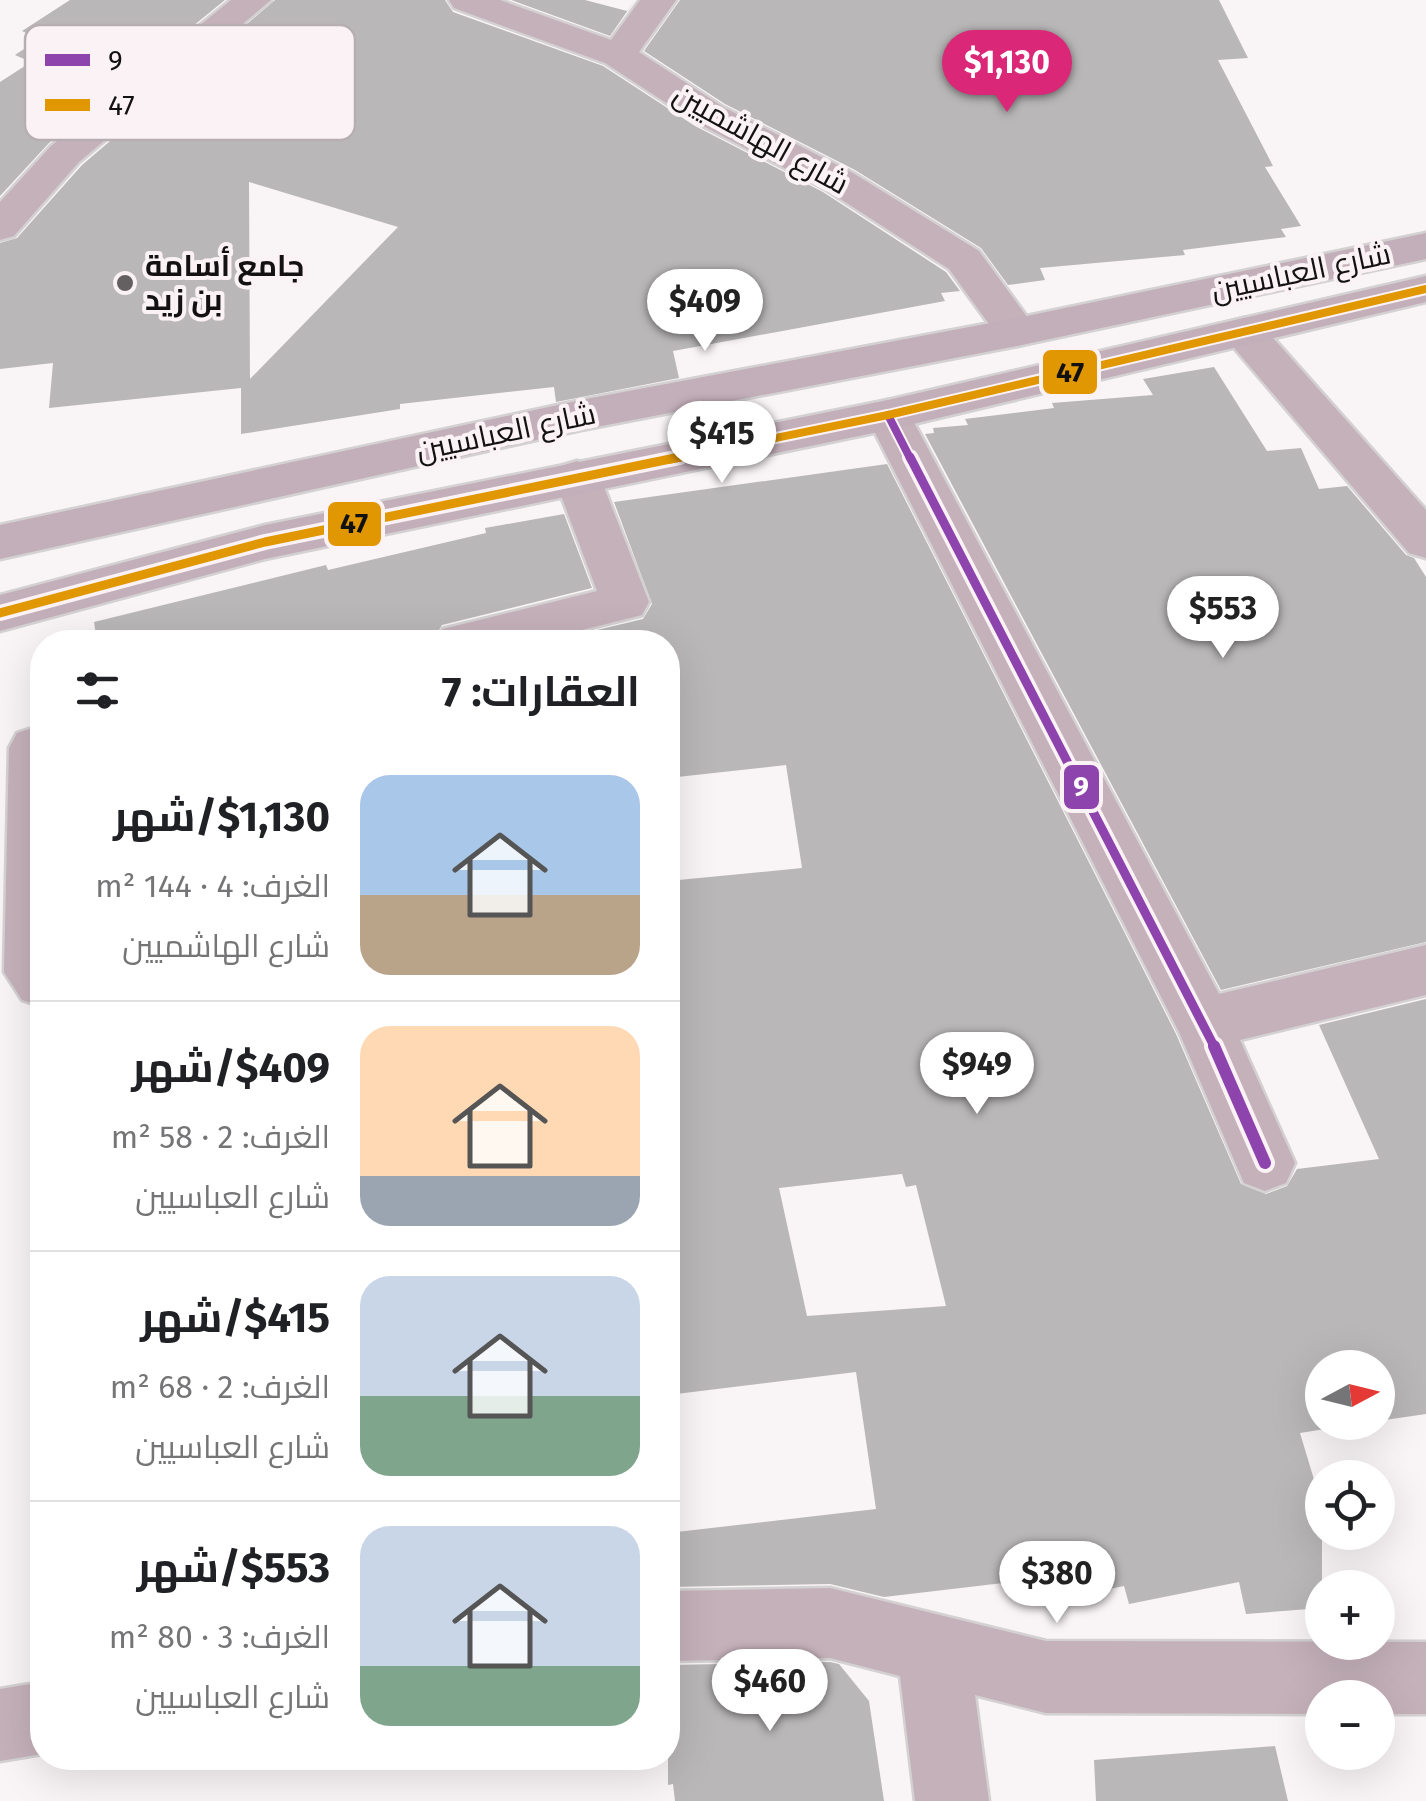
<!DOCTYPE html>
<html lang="ar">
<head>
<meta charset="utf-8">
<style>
  body { margin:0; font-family:"Fira Sans",Cairo,sans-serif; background:#f6f6f6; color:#202124; direction:rtl; height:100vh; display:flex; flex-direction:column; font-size:38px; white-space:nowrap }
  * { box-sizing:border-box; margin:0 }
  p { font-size:32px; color:#757577 }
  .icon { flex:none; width:55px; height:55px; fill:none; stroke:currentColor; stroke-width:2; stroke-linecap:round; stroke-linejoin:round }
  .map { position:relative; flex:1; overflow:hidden; direction:ltr }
  .details { position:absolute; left:30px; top:630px; width:650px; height:1140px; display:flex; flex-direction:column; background:#fff; border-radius:40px; box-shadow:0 10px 40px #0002; direction:rtl }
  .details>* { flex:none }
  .needle { width:65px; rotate:83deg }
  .tools { position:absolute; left:1305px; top:1350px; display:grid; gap:20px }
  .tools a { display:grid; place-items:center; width:90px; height:90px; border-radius:50%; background:#fff; box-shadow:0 10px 40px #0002; font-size:50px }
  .price { position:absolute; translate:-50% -85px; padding:0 22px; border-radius:35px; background:#fff; color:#222; font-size:32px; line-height:65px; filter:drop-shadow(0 2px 5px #0008) }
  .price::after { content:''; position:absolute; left:50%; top:60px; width:30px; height:22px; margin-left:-15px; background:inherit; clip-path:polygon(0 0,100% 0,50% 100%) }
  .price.on { background:#db2777; color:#fff }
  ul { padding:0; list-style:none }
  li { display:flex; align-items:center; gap:30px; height:250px; padding:0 40px }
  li+li { border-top:2px solid #e0e0e0 }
  li span { display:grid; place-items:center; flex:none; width:280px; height:200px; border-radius:30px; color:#555 }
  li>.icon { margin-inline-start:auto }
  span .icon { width:120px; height:120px; fill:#fffc; stroke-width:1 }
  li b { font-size:42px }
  h2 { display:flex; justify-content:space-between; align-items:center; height:120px; padding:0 40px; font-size:42px }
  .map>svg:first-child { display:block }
  .building { fill:#bab7b8; fill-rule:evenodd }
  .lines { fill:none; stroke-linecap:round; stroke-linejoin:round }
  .minor-casing { stroke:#d4d1d2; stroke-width:5 }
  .secondary-casing { stroke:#d4d1d2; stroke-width:5 }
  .minor { fill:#c5b1ba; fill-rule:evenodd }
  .secondary { fill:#c3afb9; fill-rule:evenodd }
  .bus-1-far2-casing { stroke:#fbf2f6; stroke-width:12 }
  .bus-1-far1-casing { stroke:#fbf2f6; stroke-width:16 }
  .bus-1-casing { stroke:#fbf2f6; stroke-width:20 }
  .bus-2-far1-casing { stroke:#fbf2f6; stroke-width:12 }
  .bus-2-casing { stroke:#fbf2f6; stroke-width:16 }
  .bus-1-far2 { stroke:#8e44ad; stroke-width:8 }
  .bus-1-far1 { stroke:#8e44ad; stroke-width:9 }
  .bus-1 { stroke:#8e44ad; stroke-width:12 }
  .bus-2-far1 { stroke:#e09702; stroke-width:8 }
  .bus-2 { stroke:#e09702; stroke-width:9 }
  .poi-dot { fill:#646062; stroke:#fbf2f6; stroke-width:4 }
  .labels { text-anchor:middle; stroke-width:8; stroke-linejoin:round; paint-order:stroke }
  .far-street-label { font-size:30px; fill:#141112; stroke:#fbf2f6 }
  .far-poi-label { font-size:30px; font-weight:bold; fill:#141112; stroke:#fbf2f6; text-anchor:start }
  .key { fill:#fbf2f6; stroke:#b6aeb2; stroke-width:2.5 }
  .key-label { font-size:28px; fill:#141112 }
  .line-badge { stroke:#fbf2f6; stroke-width:4 }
  .badge-label { font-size:28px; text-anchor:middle; font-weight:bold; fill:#fff }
  .pale-badge-label { font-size:28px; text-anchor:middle; font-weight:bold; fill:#111 }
</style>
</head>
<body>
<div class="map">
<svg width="1426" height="1801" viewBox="0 0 1426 1801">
  <rect width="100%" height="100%" fill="#f9f4f6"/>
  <g class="building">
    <polygon points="70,0 225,0 49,143 0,196 0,82 31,62 15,55 39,39 22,31"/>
    <path d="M275 0H445L453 12 603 66 695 126 823 192 946 272 960 291 941 293 945 301 673 351 679 378 556 402 554 387 400 404V409L241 434V388L49 408 53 363 0 369V243L17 238 82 165ZM249 182 398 227 250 379Z"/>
    <polygon points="511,0 585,0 627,11 635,0 610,36"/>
    <polygon points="680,0 1219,0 1248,58 1218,60 1273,166 1265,167 1301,226 1281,229 1286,237 1183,250 1185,255 1040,268 1045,280 1008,285 981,248 855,170 725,104 644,51"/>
    <polygon points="1214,367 1267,451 1301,448 1319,489 1347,486 1406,555 1414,558 1426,577 1426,942 1221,990 925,434 934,433 933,428 968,425 965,419 1054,408 1052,403 1153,395 1143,379"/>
    <path d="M887 464 1176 1034 1241 1184 1266 1194 1287 1186 1297 1169 1379 1159 1319 1025 1426 999V1414L1378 1421V1368H1322V1422H1369L1300 1433 1322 1506V1608L1246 1614 1239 1582 1129 1604 1124 1586 1044 1602 1037 1579 884 1597 830 1584 668 1587V1533L876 1509 856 1372 668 1395V1057L677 1056 668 991V881L802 868 786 765 668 778V642H547L643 619 652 604 614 502ZM902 1174 906 1187 916 1185 946 1306 807 1316 779 1188Z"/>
    <polygon points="564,514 592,588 442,625 432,642 97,642 94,622 326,565 328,570 486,533 485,528"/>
    <polygon points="830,1662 839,1664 869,1701 884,1801 675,1801 673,1784 668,1785 668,1665"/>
    <polygon points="1275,1746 1288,1801 1096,1801 1094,1760"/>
  </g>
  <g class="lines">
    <defs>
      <g id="minor">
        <polygon points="231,0 271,0 79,162 14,236 0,240 0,202 51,146"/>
        <polygon points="449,0 500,0 611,40 640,0 676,0 639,52 723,107 853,173 979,251 1038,332 1032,342 1017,346 1002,342 949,269 825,189 697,123 605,63 454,8"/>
        <polygon points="1244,318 1259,322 1426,510 1426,558 1409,553 1229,342 1223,332 1229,322"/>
        <polygon points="888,400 904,404 910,415 1219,994 1426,945 1426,995 1240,1040 1295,1163 1286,1183 1265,1191 1244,1183 1179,1032 866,415 872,404"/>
        <polygon points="577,461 593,466 600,477 649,602 642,615 534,642 436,642 443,629 597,591 554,477 561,466"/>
        <polygon points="35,727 42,730 42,1007 22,1000 4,972 9,748 17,733"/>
        <polygon points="830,1588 1046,1641 1426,1642 1426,1714 1378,1714 1378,1698 1322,1698 1322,1714 1046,1713 975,1695 989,1801 915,1801 900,1676 830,1658 668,1661 668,1591"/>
        <polygon points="42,1682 42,1754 0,1761 0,1689"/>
      </g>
      <g id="secondary">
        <polygon points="1426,233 1426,259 1017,346 581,430 0,559 0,525 581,400 1017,318"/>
        <polygon points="1426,276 1426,302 888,430 265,559 0,631 0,595 265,525 888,400"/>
      </g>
    </defs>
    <use href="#minor" class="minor-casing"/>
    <use href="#secondary" class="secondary-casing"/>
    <use href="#minor" class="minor"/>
    <use href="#secondary" class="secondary"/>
    <defs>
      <polyline id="bus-1-far2" points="888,415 911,460"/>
      <polyline id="bus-1-far1" points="910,457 1215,1048"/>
      <polyline id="bus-1" points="1214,1046 1265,1163"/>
      <polyline id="bus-2-far1" points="668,460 888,415 1426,289"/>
      <polyline id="bus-2" points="0,613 265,542 680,457"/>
    </defs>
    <use href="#bus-1-far2" class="bus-1-far2-casing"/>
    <use href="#bus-1-far1" class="bus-1-far1-casing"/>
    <use href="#bus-1" class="bus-1-casing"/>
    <use href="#bus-2-far1" class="bus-2-far1-casing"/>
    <use href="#bus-2" class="bus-2-casing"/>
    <use href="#bus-1-far2" class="bus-1-far2"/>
    <use href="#bus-1-far1" class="bus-1-far1"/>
    <use href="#bus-1" class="bus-1"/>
    <use href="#bus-2-far1" class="bus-2-far1"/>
    <use href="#bus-2" class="bus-2"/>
  </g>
  <circle class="poi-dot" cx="125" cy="283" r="10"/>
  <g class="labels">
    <g class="far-street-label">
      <text transform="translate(761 139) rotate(29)" y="10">شارع الهاشميين</text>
      <text transform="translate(1301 272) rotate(-12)" y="10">شارع العباسيين</text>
      <text transform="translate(506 432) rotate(-12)" y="10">شارع العباسيين</text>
    </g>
    <g class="far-poi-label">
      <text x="145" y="276">جامع أسامة<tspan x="145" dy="34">بن زيد</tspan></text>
    </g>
  </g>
  <rect x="25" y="25" width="330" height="115" rx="15" class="key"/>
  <rect x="45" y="54" width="45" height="12" fill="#8e44ad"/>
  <rect x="45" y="99" width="45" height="12" fill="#e09702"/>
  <g class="key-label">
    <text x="108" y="70">9</text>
    <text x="108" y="115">47</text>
  </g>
  <g class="line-badge">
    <rect x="1041" y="348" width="58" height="48" rx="10" fill="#e09702"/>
    <rect x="326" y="500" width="57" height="48" rx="10" fill="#e09702"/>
    <rect x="1062" y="763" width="39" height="48" rx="10" fill="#8e44ad"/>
  </g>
  <g class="badge-label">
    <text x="1081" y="796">9</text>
  </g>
  <g class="pale-badge-label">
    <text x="1070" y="382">47</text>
    <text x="354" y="533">47</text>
  </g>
</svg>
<div class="tools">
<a><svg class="needle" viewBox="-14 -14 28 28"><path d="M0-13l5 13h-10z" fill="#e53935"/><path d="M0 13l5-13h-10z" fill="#757577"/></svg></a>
<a><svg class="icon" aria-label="locate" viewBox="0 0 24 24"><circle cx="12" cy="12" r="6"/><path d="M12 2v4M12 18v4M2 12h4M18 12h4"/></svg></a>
<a>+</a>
<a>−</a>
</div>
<b class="price on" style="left:1007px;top:115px">$1,130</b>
<b class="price" style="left:705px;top:354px">$409</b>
<b class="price" style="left:722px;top:486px">$415</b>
<b class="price" style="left:1223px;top:661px">$553</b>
<b class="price" style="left:977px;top:1117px">$949</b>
<b class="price" style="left:1057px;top:1626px">$380</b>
<b class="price" style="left:770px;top:1734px">$460</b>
<section class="details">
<h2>العقارات: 7<svg class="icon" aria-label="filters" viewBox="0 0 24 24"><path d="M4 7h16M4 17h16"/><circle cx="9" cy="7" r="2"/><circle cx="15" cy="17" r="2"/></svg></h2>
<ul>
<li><span style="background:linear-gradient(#a9c7e8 60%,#b9a48a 0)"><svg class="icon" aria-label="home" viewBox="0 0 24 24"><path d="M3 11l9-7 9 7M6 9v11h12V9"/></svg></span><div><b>$1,130/شهر</b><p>الغرف: 4 · 144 m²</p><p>شارع الهاشميين</p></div></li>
<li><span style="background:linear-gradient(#ffd9b3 75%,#9aa5b1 0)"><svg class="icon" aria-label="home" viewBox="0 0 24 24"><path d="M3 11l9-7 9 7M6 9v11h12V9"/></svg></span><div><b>$409/شهر</b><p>الغرف: 2 · 58 m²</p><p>شارع العباسيين</p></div></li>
<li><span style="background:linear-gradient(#c9d6e8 60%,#7fa58c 0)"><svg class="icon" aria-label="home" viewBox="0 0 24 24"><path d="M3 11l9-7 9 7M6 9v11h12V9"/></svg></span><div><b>$415/شهر</b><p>الغرف: 2 · 68 m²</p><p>شارع العباسيين</p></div></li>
<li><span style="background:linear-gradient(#c9d6e8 70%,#7fa58c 0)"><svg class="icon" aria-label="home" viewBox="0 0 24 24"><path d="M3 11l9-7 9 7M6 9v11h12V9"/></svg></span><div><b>$553/شهر</b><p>الغرف: 3 · 80 m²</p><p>شارع العباسيين</p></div></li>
</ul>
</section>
</div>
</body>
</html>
